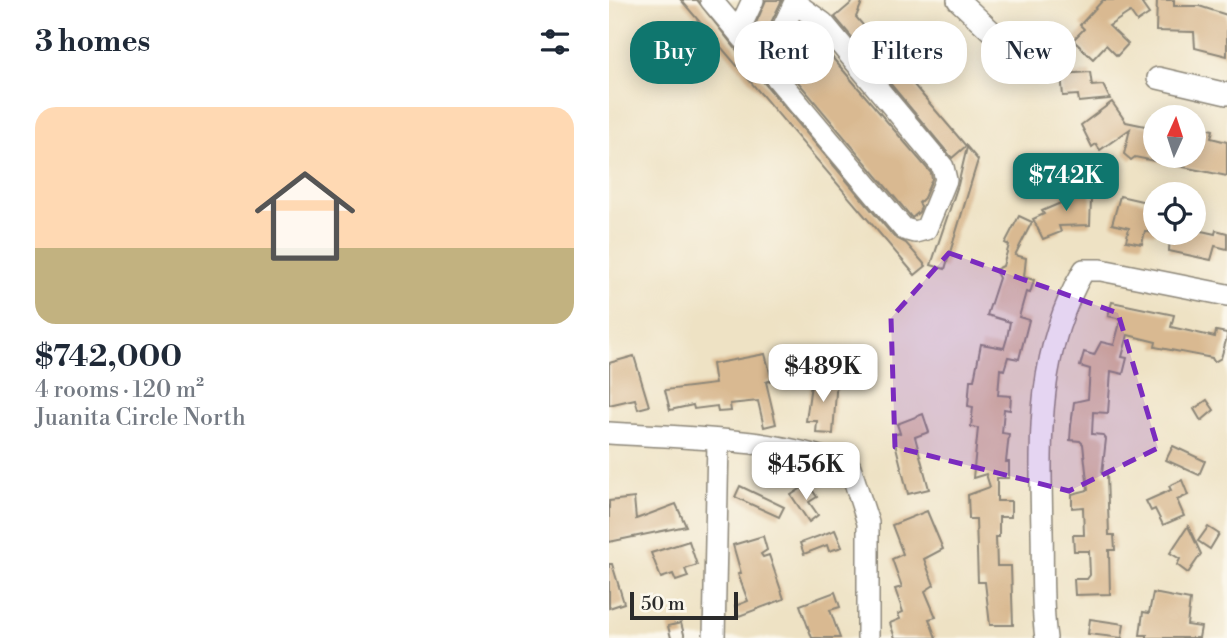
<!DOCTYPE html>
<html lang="en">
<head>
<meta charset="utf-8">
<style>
  body { margin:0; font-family:"Libre Bodoni",serif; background:#f2f2f3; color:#1f2937; height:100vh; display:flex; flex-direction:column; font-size:26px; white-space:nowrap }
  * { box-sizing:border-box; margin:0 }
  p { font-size:23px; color:#747a83 }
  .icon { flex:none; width:38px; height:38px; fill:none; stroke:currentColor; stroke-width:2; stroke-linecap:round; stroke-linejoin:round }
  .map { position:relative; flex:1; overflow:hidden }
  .panel { display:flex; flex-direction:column; background:#fff; width:609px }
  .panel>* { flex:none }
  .hud { position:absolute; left:21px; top:21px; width:492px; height:63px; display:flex; gap:14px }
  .needle { width:46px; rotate:3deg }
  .buttons { position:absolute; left:534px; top:105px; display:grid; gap:14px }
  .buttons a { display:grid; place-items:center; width:63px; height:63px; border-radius:50%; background:#fff; box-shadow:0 4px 18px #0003; font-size:35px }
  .scale { position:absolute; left:21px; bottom:18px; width:108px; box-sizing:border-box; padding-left:7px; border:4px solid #2b2b2b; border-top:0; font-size:19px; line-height:24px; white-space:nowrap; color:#2b2b2b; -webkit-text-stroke:5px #fbf7ec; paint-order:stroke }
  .price { position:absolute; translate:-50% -60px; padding:0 16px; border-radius:14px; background:#fff; color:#222; font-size:23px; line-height:46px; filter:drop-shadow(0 2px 4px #0008) }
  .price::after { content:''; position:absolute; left:50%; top:42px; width:21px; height:16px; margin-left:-10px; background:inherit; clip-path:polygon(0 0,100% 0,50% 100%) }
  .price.current { background:#0f766e; color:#fff }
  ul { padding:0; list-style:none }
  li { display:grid; align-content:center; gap:14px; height:371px; padding:0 35px }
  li+li { border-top:2px solid #e0e1e3 }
  li span { display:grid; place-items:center; height:217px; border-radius:21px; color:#555 }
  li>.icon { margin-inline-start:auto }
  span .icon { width:126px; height:126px; fill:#fffc; stroke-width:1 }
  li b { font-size:30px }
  h2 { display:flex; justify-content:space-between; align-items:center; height:84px; padding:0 35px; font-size:30px }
  .tag { padding:0 24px; border-radius:28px; background:#fff; box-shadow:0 4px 18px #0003; font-size:24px; line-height:63px }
  .tag.current { background:#0f766e; color:#fff }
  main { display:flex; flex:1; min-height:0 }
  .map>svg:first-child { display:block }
  .building { fill:#d9b991 }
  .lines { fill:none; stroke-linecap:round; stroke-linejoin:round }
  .minor-casing { stroke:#8c8678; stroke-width:24 }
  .minor { stroke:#fff; stroke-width:21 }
  .marked { fill:#7b2cbf; fill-opacity:0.2; stroke:#7b2cbf; stroke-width:5; stroke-dasharray:14 9; stroke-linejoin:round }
</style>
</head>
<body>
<main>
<section class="panel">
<h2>3 homes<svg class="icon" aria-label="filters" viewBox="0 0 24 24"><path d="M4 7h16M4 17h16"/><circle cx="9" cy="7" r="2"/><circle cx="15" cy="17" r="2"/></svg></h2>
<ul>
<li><span style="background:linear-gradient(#ffd9b3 65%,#c2b280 0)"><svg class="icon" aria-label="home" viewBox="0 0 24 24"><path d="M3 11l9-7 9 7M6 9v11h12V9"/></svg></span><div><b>$742,000</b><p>4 rooms · 120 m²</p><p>Juanita Circle North</p></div></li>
</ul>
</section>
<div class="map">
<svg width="618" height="638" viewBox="0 0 618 638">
  <rect width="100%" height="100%" fill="#fbf7ec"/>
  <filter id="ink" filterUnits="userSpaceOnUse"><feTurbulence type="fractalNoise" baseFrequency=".0143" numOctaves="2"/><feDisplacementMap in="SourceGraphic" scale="14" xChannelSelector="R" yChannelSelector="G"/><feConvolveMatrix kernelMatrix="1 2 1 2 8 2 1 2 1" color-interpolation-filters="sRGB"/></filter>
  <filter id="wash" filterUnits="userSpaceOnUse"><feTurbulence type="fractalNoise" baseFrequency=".00686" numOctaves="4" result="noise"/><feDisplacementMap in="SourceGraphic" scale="28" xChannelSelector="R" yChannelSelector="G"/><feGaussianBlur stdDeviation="1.57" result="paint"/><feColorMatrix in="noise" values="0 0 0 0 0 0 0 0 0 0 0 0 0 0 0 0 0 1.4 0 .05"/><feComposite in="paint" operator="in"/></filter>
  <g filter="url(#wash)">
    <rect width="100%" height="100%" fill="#eee2c4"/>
    <g id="blocks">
      <g class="building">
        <polygon points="72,0 88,0 144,71 143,75 146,72 285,237 297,243 317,266 306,275"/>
        <polygon points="157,0 173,0 155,37 144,30"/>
        <polygon points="246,0 254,0 247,17 357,146 343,158 226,17"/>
        <polygon points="494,0 539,0 533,4 540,14 528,22 521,12 500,26 519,44 508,56 497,45 484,59 464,40 475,29 471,25"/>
        <polygon points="548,0 565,0 565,6 590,6 618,15 618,56 586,48 585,32 547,31"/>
        <polygon points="198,28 322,173 323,179 315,198 310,203 312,206 310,212 303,218 179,70 184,66 174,56 182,41"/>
        <polygon points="481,72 483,86 494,85 501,99 470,102 469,95 454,96 452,74"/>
        <polygon points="503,102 517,122 546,128 543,156 584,156 591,127 604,130 602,138 618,142 618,176 526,157 522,160 515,154 521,129 491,150 487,144 483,147 472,125"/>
        <polygon points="358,147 369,160 336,269 322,265 349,185"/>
        <polygon points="479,189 482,199 481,225 450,226 452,232 434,239 424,219 435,214 433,211 454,202 454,190"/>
        <polygon points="511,196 546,204 546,234 536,231 533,244 517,241 520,228 503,224"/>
        <polygon points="410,216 423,222 406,255 417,258 415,277 425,280 421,293 417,292 410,317 420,320 410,359 399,357 395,370 391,369 389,395 402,396 401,410 395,409 393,433 400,434 397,462 400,462 400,478 388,478 388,501 402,501 402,517 390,517 390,537 387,537 388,566 402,566 404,625 381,625 376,582 369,582 367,519 360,519 359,495 381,487 377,474 364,478 369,428 362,427 364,407 359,406 361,380 365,380 372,344 395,348 398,338 401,322 378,315 390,278 386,270 394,266 400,245 396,243"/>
        <polygon points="588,230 606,234 607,230 618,233 618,249 606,246 602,260 560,251 561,233"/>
        <polygon points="503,302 565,315 562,327 606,337 607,331 618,333 618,337 612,358 605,362 603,358 546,347 547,342 519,335 513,357 518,358 514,374 502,371 499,413 484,412 483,434 494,435 497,439 493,474 498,474 500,535 505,535 506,550 500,550 501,594 466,595 465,579 478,579 481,575 480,551 465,551 464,535 475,535 474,507 463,508 463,494 479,490 474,444 471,441 461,440 462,426 465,402 479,399 481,369 471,366 475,352 485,355 492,342 505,345 512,319 499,316"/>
        <polygon points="156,354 163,380 157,382 167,424 155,427 149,401 121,404 122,411 109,412 108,406 85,409 84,405 61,410 56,390 106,384 103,364"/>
        <polygon points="25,356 40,406 29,409 26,399 0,405 0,363"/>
        <polygon points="203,377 228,378 224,434 207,433 208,421 197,421"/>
        <polygon points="598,400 605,410 592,421 585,409"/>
        <polygon points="314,414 320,432 306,437 320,489 299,494 284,435 291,433 288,424"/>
        <polygon points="564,446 596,461 590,475 557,460"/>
        <polygon points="573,480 579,495 568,500 575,516 554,525 546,509 542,511 537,501 562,490 560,486"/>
        <polygon points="199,484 208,497 200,502 209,515 200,522 182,495"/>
        <polygon points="131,486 175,507 170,517 126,497"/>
        <polygon points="25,498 27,519 67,504 77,526 0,542 0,501"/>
        <polygon points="318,511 334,549 315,559 325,585 316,591 327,617 320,619 327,638 286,638 281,623 291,619 289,614 294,612 286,589 293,587 283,559 294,554 283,525"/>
        <polygon points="579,526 592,554 579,573 568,565 571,559 561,553"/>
        <polygon points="599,527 610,534 601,549 589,541"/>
        <polygon points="226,530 233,547 220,551 218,545 195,554 191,543"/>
        <polygon points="154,536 158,550 152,554 154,557 160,555 175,599 130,616 126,606 139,601 129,574 132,573 124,545"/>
        <polygon points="80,541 88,565 76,569 79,577 67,581 64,574 52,578 42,553"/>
        <polygon points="0,564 3,564 15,603 0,608"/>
        <polygon points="226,592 231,607 221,610 231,638 203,638 191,605"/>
        <polygon points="544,593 581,600 578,625 592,627 590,638 538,638 538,635 531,635 534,612 540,613"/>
        <polygon points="481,619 515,624 513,638 479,634"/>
        <polygon points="72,623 76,638 62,638 59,626"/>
      </g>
    </g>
  </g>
  <g filter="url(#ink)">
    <use href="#blocks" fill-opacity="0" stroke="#8c8678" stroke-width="2"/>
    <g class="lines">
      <defs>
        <g id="minor">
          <polyline points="102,0 295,229 306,232 317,229 337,180 334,167 214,23 186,3"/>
          <polyline points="349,0 397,45"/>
          <polyline points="129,32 144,0"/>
          <polyline points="153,61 166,45 187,0"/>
          <polyline points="549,78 618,94"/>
          <path d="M0 433C80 438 165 437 241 467L259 523V638"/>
          <polyline points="105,638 109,441"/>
          <path d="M437 638C432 603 434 566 433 531 431 441 427 351 475 270H492L618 295"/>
        </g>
      </defs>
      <use href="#minor" class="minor-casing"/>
      <use href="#minor" class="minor"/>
    </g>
  </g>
  <path class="marked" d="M340 253 509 313 549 448 460 491 286 447 282 318Z"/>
</svg>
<div class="buttons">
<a><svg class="needle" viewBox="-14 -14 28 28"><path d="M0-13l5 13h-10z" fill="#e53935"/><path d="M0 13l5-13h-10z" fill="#747a83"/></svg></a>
<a><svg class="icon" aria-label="locate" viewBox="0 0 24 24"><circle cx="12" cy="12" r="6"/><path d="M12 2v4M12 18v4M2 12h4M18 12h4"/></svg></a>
</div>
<div class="scale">50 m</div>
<b class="price current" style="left:457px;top:213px">$742K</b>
<b class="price" style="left:214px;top:404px">$489K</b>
<b class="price" style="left:197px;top:502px">$456K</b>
<div class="hud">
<a class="tag current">Buy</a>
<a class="tag">Rent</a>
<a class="tag">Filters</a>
<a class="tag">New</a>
</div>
</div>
</main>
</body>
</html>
